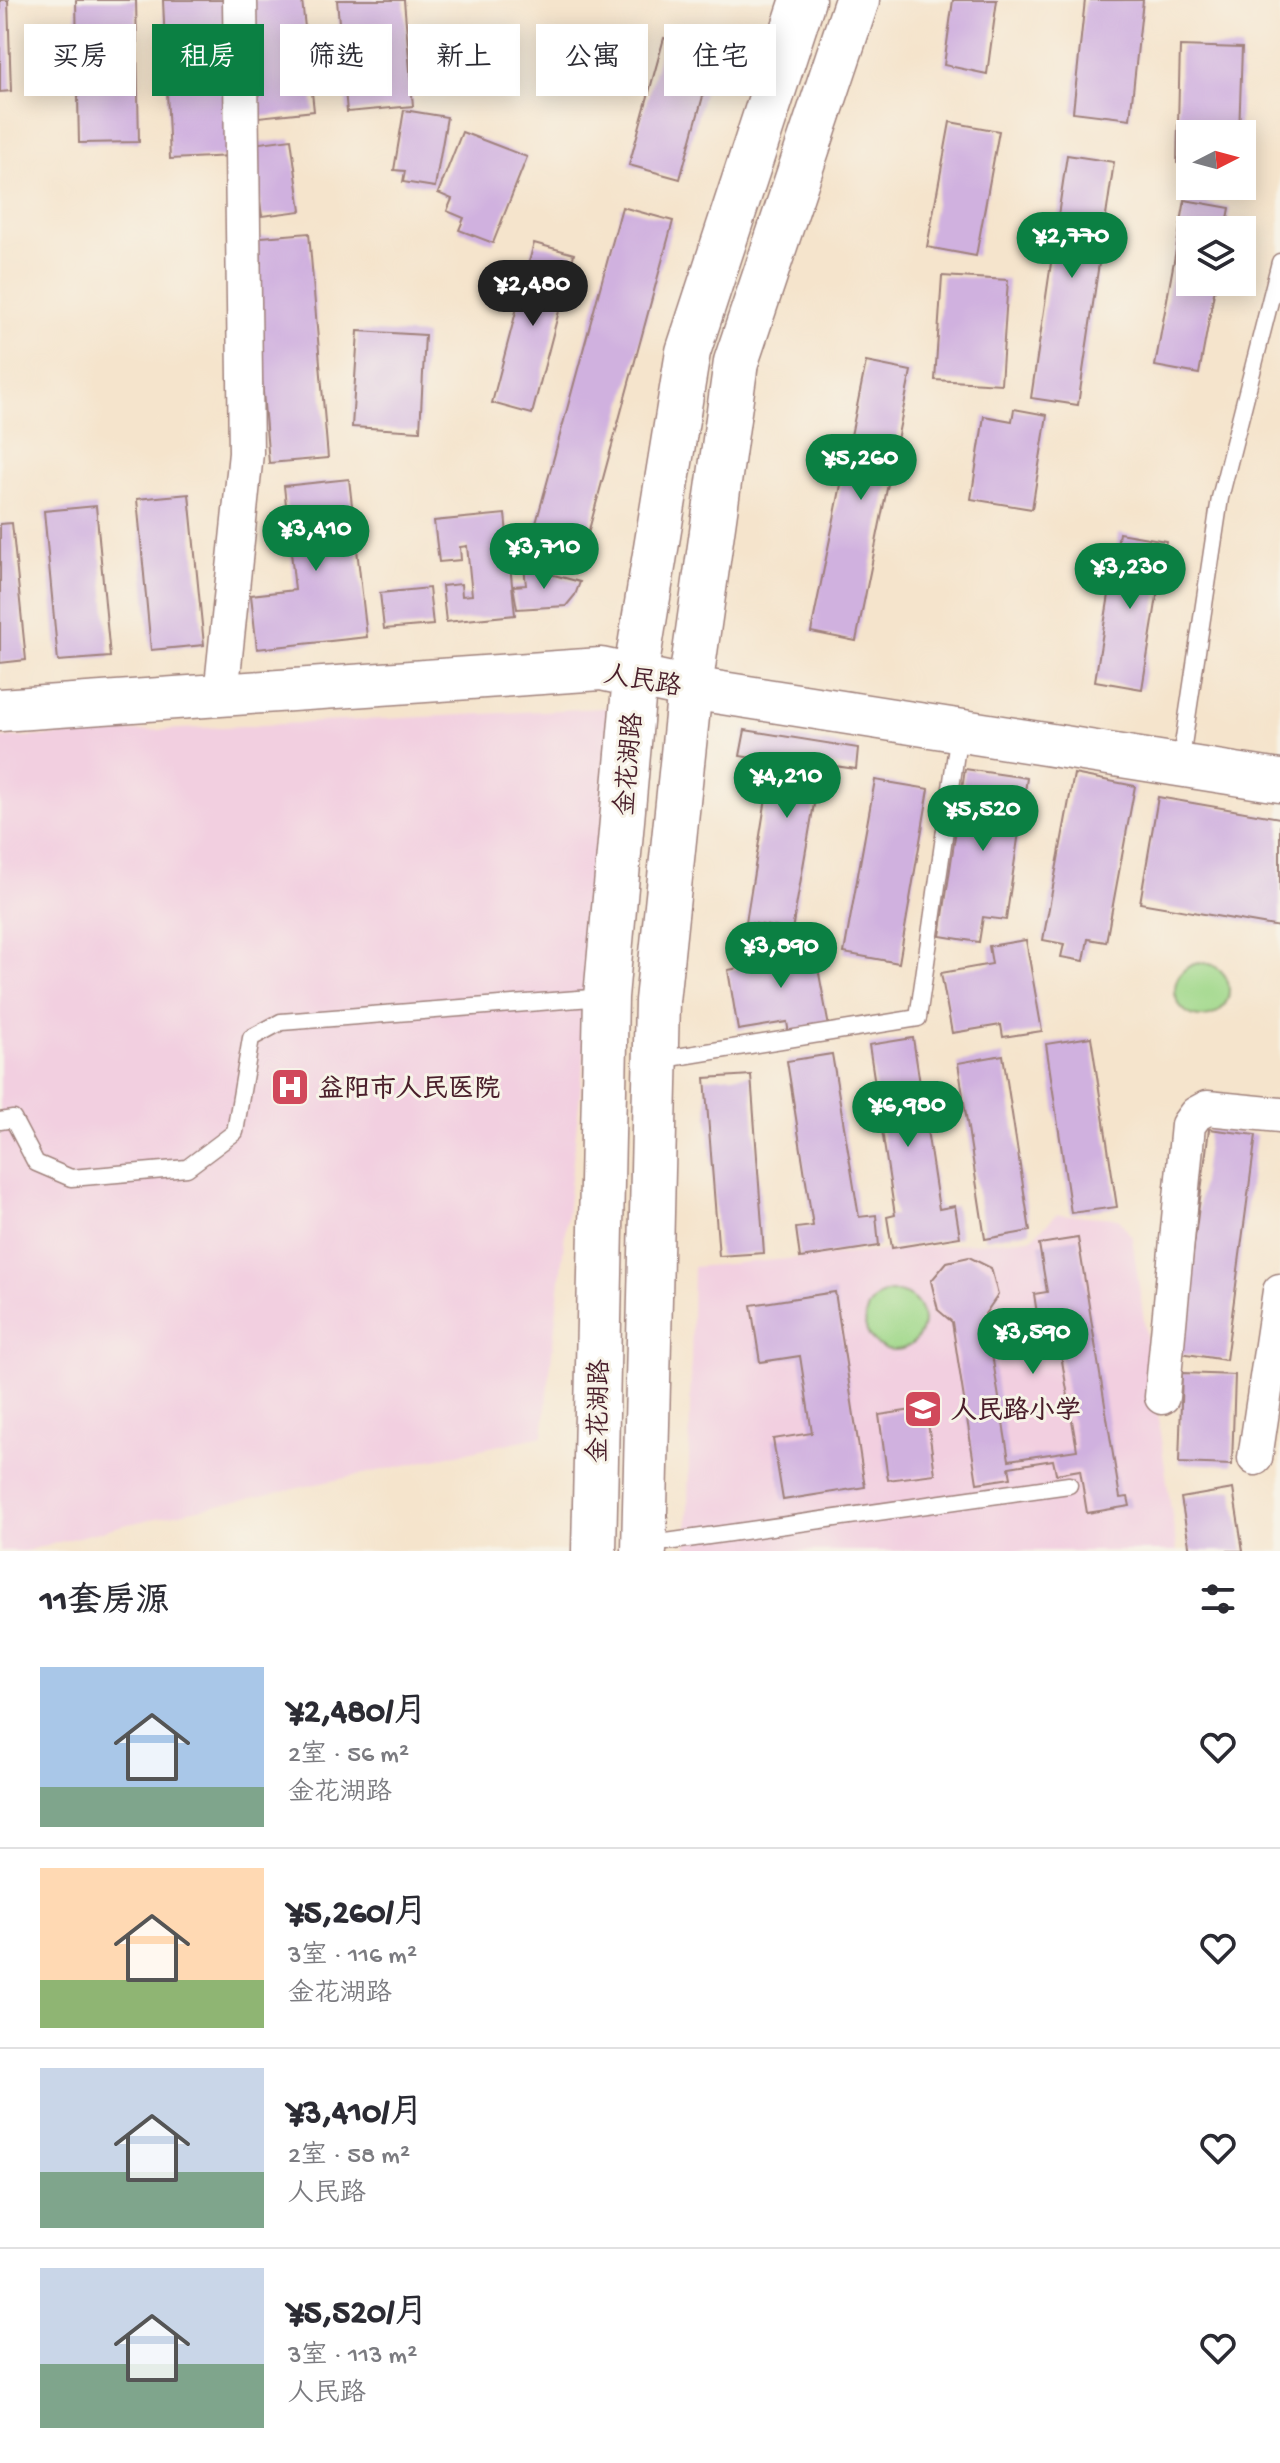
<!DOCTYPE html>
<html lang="zh">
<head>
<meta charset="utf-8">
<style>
  body { margin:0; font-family:"Gochi Hand","LXGW WenKai TC",sans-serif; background:#f2f2f3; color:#2b2b33; height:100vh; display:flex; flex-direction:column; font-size:30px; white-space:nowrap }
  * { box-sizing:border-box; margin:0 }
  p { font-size:26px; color:#7c7c81 }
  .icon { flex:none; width:44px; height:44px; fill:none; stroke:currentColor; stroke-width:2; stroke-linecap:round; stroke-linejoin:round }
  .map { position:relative; height:1551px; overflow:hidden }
  .side { display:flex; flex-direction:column; background:#fff; flex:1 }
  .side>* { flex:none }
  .top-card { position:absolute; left:24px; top:24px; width:800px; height:72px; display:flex; gap:16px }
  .needle { width:52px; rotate:84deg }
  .fabs { position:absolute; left:1176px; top:120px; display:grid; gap:16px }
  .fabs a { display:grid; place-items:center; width:80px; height:80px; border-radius:0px; background:#fff; box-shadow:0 4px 20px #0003; font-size:40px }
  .price { position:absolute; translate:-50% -68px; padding:0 18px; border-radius:28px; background:#0b8043; color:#fff; font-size:26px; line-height:52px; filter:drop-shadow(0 2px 4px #0008) }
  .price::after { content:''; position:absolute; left:50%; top:48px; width:24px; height:18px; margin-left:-12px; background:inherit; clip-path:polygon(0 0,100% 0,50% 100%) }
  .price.on { background:#222; color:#fff }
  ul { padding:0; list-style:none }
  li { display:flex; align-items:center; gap:24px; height:200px; padding:0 40px }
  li+li { border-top:2px solid #e1e1e2 }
  li span { display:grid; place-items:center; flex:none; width:224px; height:160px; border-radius:0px; color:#555 }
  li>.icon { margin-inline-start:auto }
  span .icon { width:96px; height:96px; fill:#fffc; stroke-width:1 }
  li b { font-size:34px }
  h2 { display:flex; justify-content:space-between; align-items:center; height:96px; padding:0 40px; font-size:34px }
  .chip { padding:0 28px; border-radius:0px; background:#fff; box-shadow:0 4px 20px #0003; font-size:28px; line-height:72px }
  .chip.on { background:#0b8043; color:#fff }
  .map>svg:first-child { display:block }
  .built { fill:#f2cfe0 }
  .green { fill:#a0d88a; stroke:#757c5a; stroke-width:2 }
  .building { fill:#d0b1df; fill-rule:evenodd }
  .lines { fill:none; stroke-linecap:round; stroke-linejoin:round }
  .service-casing { stroke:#a0827c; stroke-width:19 }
  .minor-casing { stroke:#a0827c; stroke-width:37 }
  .tertiary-casing { stroke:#a0827c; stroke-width:45 }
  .secondary-casing { stroke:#a0827c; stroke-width:47 }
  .service { stroke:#fff; stroke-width:16 }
  .minor { stroke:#fff; stroke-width:34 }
  .tertiary { stroke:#fff; stroke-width:42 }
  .secondary { stroke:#fff; stroke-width:44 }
  .labels { text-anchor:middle; stroke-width:6; stroke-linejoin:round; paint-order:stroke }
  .street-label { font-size:26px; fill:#4a1f2b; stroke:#f7f3e8 }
  .poi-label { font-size:26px; font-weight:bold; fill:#4a1f2b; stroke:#f7f3e8; text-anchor:start }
</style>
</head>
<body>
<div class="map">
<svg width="1280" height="1551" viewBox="0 0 1280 1551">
  <rect width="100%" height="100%" fill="#f7f3e8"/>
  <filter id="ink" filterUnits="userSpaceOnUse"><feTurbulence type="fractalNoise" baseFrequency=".0125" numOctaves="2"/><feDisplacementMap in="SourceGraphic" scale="16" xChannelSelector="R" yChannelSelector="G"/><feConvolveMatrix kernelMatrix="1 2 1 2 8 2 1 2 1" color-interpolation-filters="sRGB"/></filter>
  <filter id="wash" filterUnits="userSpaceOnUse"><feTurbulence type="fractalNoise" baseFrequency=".006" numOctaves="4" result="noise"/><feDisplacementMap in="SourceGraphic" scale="32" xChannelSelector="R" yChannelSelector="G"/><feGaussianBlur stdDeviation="1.8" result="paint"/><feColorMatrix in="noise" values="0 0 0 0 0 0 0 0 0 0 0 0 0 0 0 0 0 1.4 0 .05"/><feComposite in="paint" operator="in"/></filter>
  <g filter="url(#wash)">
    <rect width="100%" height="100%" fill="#f5e4cc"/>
    <g class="built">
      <polygon points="622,707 543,1436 128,1524 25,1551 0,1551 0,738"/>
      <polygon points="1057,1214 1118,1218 1132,1237 1177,1551 687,1551 693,1267 1032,1238"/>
    </g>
    <g class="green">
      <circle cx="1202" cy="990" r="27"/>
      <circle cx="894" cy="1321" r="29"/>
    </g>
    <g id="blocks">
      <g class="building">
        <polygon points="0,0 8,0 11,91 0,92"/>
        <polygon points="76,0 136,0 139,142 79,143"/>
        <polygon points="163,0 225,0 232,156 170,159"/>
        <polygon points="246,0 302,0 314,111 259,117"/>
        <polygon points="337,0 404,0 413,106 347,112"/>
        <polygon points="953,0 997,0 987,74 944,65"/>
        <polygon points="1085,0 1143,0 1130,119 1073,112"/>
        <polygon points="664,38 715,53 680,179 629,165"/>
        <polygon points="1180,46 1242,48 1239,134 1190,134 1190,163 1177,163"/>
        <polygon points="404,110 447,117 435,187 403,182 405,171 394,170"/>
        <polygon points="950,122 999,131 976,256 927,247"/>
        <polygon points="462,132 527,157 493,243 459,230 464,218 447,211 452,199 438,193"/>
        <polygon points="291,139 301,211 262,216 252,144"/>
        <polygon points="1067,155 1114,162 1078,405 1031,398"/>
        <polygon points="1185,200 1230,208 1226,230 1190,230 1190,282 1216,282 1199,374 1155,366"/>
        <polygon points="622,207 673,221 580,563 529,549"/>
        <polygon points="309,233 328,458 269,463 250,238"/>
        <polygon points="534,243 574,254 532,414 492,403"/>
        <polygon points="942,276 1008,280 1001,384 935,380"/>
        <polygon points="358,331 425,335 420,431 352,427"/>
        <polygon points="866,362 911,371 856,641 811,632"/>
        <polygon points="1014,409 1047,415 1032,509 971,499 984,416 1012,421"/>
        <polygon points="349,479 367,637 257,649 251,595 295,590 284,486"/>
        <polygon points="189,494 204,645 151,650 137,499"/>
        <polygon points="96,506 110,657 58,661 44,511"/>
        <polygon points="505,514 515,615 446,622 442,586 461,584 462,596 472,595 467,546 460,547 461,560 439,562 434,521"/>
        <polygon points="12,523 26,660 0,663 0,524"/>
        <polygon points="1119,533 1166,541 1142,689 1095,681"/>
        <polygon points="524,567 580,582 575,595 566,606 517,609 513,586 526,585"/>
        <polygon points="429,588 433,625 384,629 380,593"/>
        <polygon points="745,730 858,748 856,769 821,764 792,930 746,922 772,761 740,756"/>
        <polygon points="965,769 1027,778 1006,920 983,917 979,942 940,936"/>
        <polygon points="1074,774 1135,786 1106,942 1088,939 1084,961 1061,957 1064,944 1043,940"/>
        <polygon points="875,780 929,789 899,963 844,953"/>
        <polygon points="1158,797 1280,818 1280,927 1140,903"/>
        <polygon points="812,936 829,1027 789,1034 787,1022 738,1030 728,970 778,961 775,943"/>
        <polygon points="1026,940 1042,1031 1003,1037 1001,1025 952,1033 941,973 992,964 989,946"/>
        <polygon points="1091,1037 1117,1207 1071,1213 1046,1044"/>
        <polygon points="913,1038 939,1209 955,1206 960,1237 892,1248 887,1217 895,1215 869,1045"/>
        <polygon points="832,1054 859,1217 876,1215 879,1246 800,1258 796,1228 813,1226 787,1061"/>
        <polygon points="1003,1055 1030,1231 985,1239 958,1063"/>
        <polygon points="751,1075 764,1253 719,1256 705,1078"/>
        <polygon points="1209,1129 1256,1135 1226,1360 1180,1353"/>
        <path d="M1078 1238 1120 1498 1128 1497 1130 1506 1087 1513 1080 1470 1056 1474 1053 1460 1009 1467 1011 1478 977 1483 952 1322 938 1310 931 1281 947 1262 969 1257 991 1268 998 1295 985 1314 987 1328 1038 1320 1034 1294 1047 1292 1039 1244ZM1057 1331 1077 1450 1009 1460 990 1342Z"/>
        <polygon points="835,1292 865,1487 783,1500 773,1439 812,1433 800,1356 760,1362 751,1305"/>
        <polygon points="1182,1373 1235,1375 1232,1465 1179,1463"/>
        <polygon points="926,1408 935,1474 888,1480 879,1415"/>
        <polygon points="1233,1489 1243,1551 1190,1551 1181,1498"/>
      </g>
    </g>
  </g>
  <g filter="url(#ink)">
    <use href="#blocks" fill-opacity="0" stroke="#a0827c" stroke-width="2"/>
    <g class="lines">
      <defs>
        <g id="service">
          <polyline points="1180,765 1220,498 1280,262"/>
          <polyline points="658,1060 918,1018 959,732"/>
          <polyline points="0,1121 13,1119 36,1163 71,1178 187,1168 235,1132 251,1038 281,1022 604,997"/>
          <polyline points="645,1545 1069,1485"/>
        </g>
        <g id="minor">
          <polyline points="221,695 246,453 240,0"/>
          <polyline points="1162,1397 1188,1125 1196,1114 1207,1108 1280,1115"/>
          <polyline points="1255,1458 1280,1291"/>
        </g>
        <polyline id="tertiary" points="0,710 601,669 690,688 1280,781"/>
        <g id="secondary">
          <polyline points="594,1551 606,997 635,677 688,352 803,0"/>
          <polyline points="644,1551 657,1001 690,688 736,362 857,0"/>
        </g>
      </defs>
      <use href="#service" class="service-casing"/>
      <use href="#minor" class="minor-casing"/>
      <use href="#tertiary" class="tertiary-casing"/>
      <use href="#secondary" class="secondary-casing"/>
      <use href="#service" class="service"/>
      <use href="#minor" class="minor"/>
      <use href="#tertiary" class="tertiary"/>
      <use href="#secondary" class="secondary"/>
    </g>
  </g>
  <defs>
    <symbol id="hospital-square" viewBox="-11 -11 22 22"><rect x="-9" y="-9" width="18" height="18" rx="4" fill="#d1495b" stroke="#f7f3e8"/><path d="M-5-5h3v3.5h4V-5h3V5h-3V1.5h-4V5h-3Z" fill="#fff"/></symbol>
    <symbol id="school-square" viewBox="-11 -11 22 22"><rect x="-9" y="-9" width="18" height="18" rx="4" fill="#d1495b" stroke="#f7f3e8"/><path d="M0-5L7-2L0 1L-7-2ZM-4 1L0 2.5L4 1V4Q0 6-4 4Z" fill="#fff"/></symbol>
  </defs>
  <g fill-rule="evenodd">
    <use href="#hospital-square" x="268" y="1065" width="44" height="44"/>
    <use href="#school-square" x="901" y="1387" width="44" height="44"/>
  </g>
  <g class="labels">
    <g class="street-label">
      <text transform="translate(643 679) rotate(10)" y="9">人民路</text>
      <text transform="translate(627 764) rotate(-85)" y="9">金花湖路</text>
      <text transform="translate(597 1411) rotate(-89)" y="9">金花湖路</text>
    </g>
    <g class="poi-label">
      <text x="318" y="1096">益阳市人民医院</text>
      <text x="951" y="1418">人民路小学</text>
    </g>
  </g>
</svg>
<div class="fabs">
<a><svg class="needle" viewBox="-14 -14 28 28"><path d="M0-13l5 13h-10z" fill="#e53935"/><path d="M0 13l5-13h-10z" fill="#7c7c81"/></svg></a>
<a><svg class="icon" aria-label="layers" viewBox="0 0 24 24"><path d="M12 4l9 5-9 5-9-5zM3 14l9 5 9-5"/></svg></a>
</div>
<b class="price" style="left:1072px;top:280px">¥2,770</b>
<b class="price on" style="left:533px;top:328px">¥2,480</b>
<b class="price" style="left:861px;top:502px">¥5,260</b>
<b class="price" style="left:316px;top:573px">¥3,410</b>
<b class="price" style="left:544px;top:591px">¥3,710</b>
<b class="price" style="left:1130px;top:611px">¥3,230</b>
<b class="price" style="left:787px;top:820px">¥4,210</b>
<b class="price" style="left:983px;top:853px">¥5,520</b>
<b class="price" style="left:781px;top:990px">¥3,890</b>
<b class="price" style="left:908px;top:1149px">¥6,980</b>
<b class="price" style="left:1033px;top:1376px">¥3,590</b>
<div class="top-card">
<a class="chip">买房</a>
<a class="chip on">租房</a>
<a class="chip">筛选</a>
<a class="chip">新上</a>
<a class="chip">公寓</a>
<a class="chip">住宅</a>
</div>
</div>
<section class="side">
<h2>11套房源<svg class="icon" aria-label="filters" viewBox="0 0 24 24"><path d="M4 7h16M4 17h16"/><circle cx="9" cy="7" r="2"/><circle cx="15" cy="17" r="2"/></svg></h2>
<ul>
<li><span style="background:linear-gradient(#a9c7e8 75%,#7fa58c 0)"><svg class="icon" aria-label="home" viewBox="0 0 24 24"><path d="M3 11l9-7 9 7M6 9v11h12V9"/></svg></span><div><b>¥2,480/月</b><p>2室 · 56 m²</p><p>金花湖路</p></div><svg class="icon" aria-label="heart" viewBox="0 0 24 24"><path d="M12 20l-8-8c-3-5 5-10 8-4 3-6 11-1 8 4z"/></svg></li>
<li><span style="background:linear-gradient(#ffd9b3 70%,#8fb573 0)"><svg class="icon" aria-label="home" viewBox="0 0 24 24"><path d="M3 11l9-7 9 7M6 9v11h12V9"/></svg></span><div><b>¥5,260/月</b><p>3室 · 116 m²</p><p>金花湖路</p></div><svg class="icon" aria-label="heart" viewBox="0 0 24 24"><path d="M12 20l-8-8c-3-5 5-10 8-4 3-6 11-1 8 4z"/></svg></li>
<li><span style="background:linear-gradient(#c9d6e8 65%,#7fa58c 0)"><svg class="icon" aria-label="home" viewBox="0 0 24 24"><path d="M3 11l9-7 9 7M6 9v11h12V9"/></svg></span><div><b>¥3,410/月</b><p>2室 · 58 m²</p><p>人民路</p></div><svg class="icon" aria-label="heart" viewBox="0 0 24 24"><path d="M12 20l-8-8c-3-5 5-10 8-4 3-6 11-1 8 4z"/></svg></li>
<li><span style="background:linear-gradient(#c9d6e8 60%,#7fa58c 0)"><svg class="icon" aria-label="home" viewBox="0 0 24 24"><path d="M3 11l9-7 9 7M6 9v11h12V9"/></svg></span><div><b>¥5,520/月</b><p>3室 · 113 m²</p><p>人民路</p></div><svg class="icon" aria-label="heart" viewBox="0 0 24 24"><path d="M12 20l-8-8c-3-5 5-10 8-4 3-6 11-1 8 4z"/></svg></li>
</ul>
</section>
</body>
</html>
